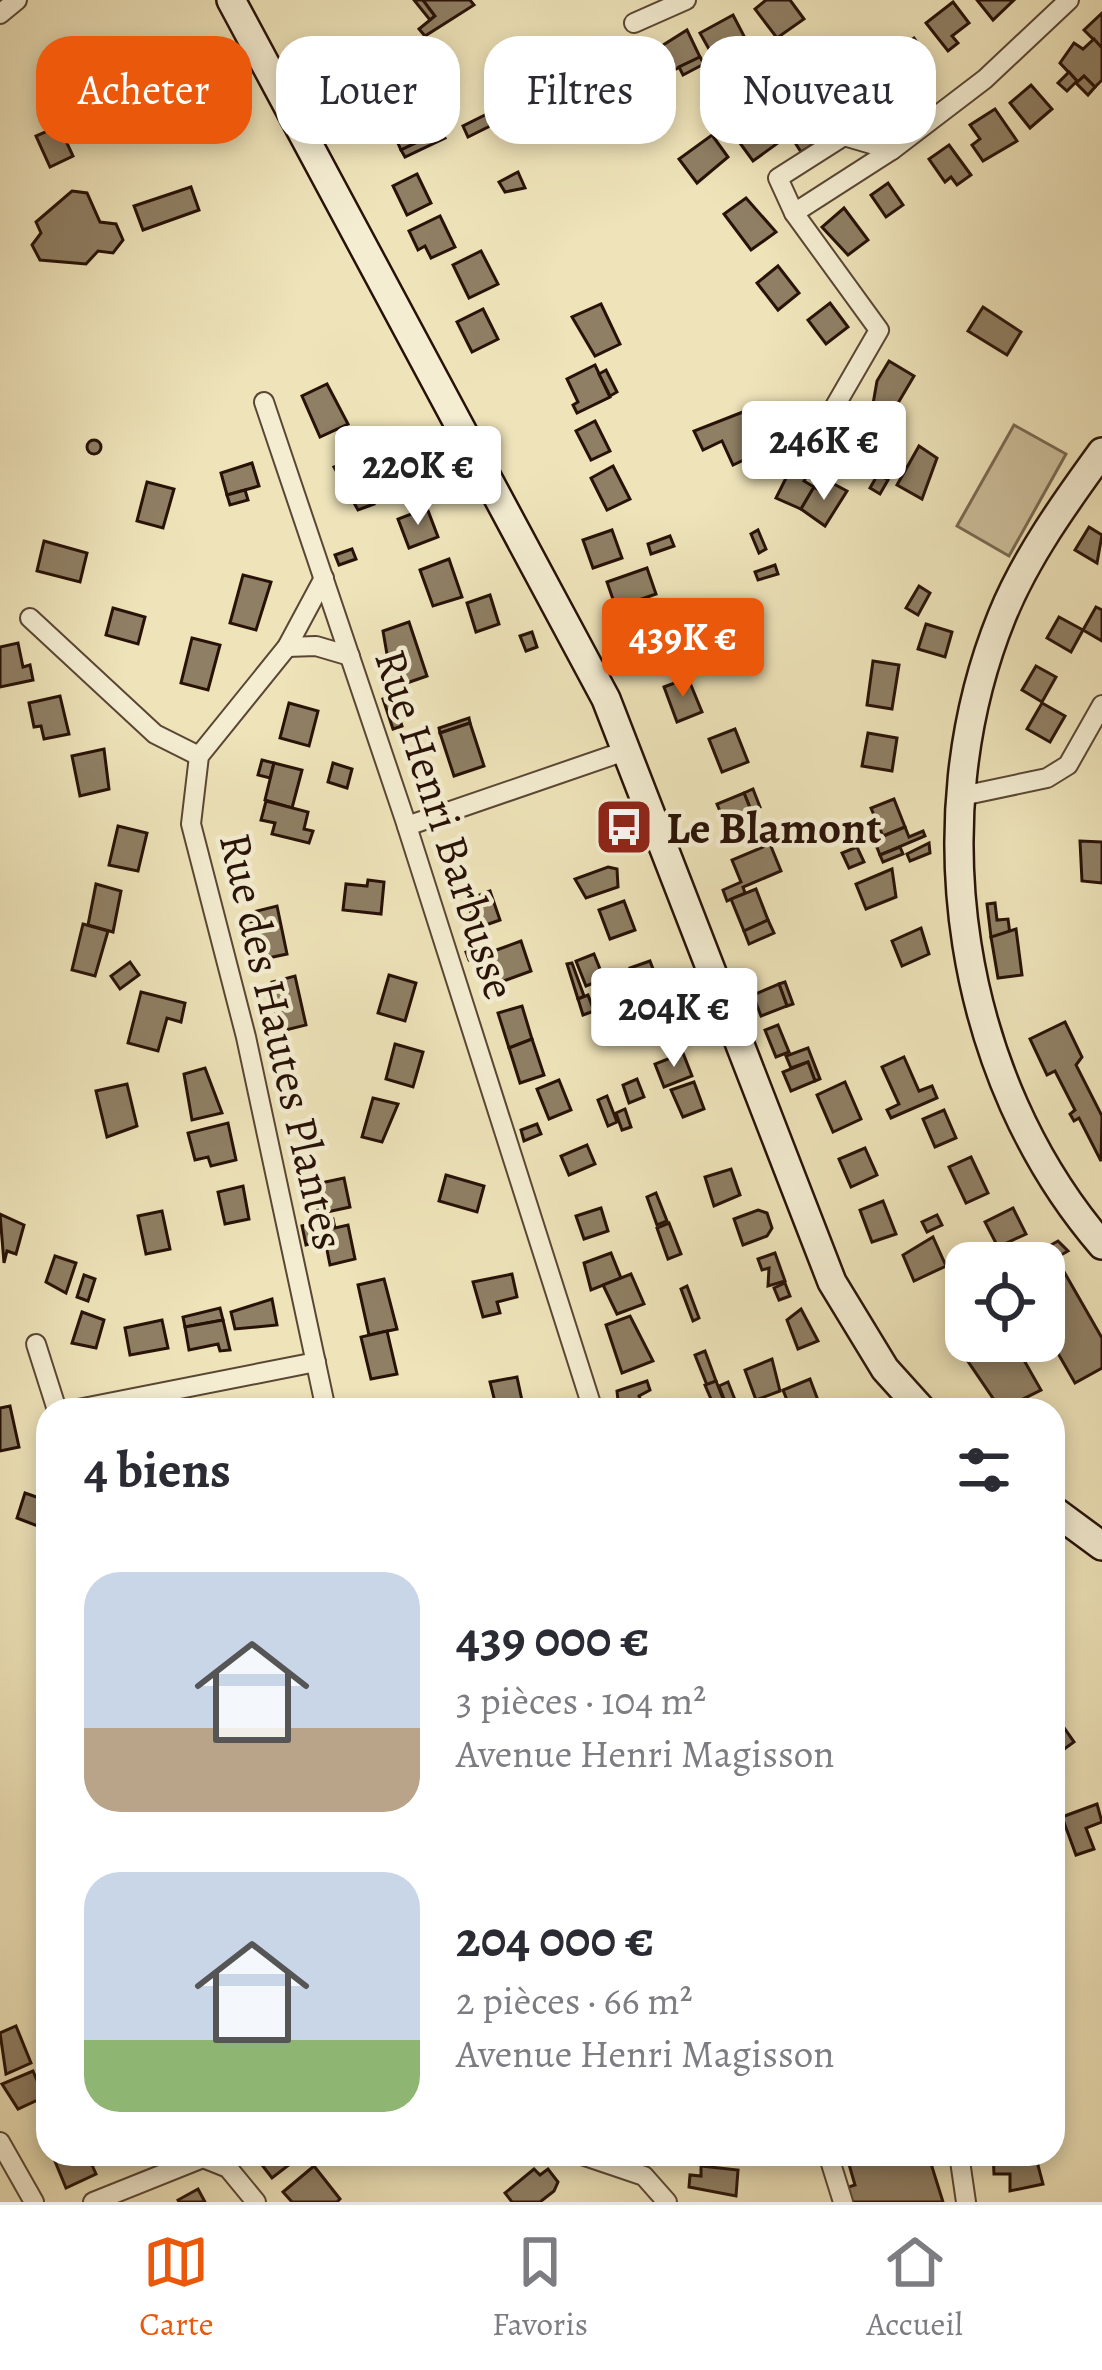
<!DOCTYPE html>
<html lang="fr">
<head>
<meta charset="utf-8">
<style>
  body { margin:0; font-family:Alegreya,serif; background:#f7f7f7; color:#2b2b33; height:100vh; display:flex; flex-direction:column; font-size:45px; white-space:nowrap }
  * { box-sizing:border-box; margin:0 }
  p { font-size:39px; color:#7c7c81 }
  .icon { flex:none; width:66px; height:66px; fill:none; stroke:currentColor; stroke-width:2; stroke-linecap:round; stroke-linejoin:round }
  .map { position:relative; flex:1; overflow:hidden }
  .sheet { position:absolute; left:36px; top:1398px; width:1029px; height:768px; display:flex; flex-direction:column; background:#fff; border-radius:36px; box-shadow:0 6px 18px #0003 }
  .sheet>* { flex:none }
  .banner { position:absolute; left:36px; top:36px; width:1032px; height:108px; display:flex; gap:24px }
  .buttons { position:absolute; left:945px; top:1242px; display:grid; gap:24px }
  .buttons a { display:grid; place-items:center; width:120px; height:120px; border-radius:24px; background:#fff; box-shadow:0 6px 18px #0003; font-size:60px }
  .price { position:absolute; translate:-50% -102px; padding:0 27px; border-radius:12px; background:#fff; color:#222; font-size:39px; line-height:78px; filter:drop-shadow(0 3px 6px #0008) }
  .price::after { content:''; position:absolute; left:50%; top:72px; width:36px; height:27px; margin-left:-18px; background:inherit; clip-path:polygon(0 0,100% 0,50% 100%) }
  .price.on { background:#ea580c; color:#fff }
  ul { padding:0; list-style:none }
  li { display:flex; align-items:center; gap:36px; height:300px; padding:0 48px }
  li span { display:grid; place-items:center; flex:none; width:336px; height:240px; border-radius:36px; color:#555 }
  li>.icon { margin-inline-start:auto }
  span .icon { width:144px; height:144px; fill:#fffc; stroke-width:1 }
  li b { font-size:51px }
  h2 { display:flex; justify-content:space-between; align-items:center; height:144px; padding:0 48px; font-size:51px }
  .chip { padding:0 42px; border-radius:36px; background:#fff; box-shadow:0 6px 18px #0003; font-size:42px; line-height:108px }
  .chip.on { background:#ea580c; color:#fff }
  .tabs { display:flex; justify-content:space-around; align-items:center; height:168px; border-top:3px solid #e1e1e2; background:#fff; font-size:33px; color:#7c7c81 }
  .tabs a { display:grid; justify-items:center; gap:6px }
  .tabs .on { color:#ea580c }
  .map>svg:first-child { display:block }
  .green { fill:#ccbf9b; stroke:#7a6851; stroke-width:3 }
  .building { fill:#8f7f64; stroke:#281207; stroke-width:3 }
  .lines { fill:none; stroke-linecap:round; stroke-linejoin:round }
  .street-casing { stroke:#5a4634; stroke-width:22 }
  .secondary-casing { stroke:#281207; stroke-width:32 }
  .street { stroke:#f4edd2; stroke-width:18 }
  .secondary { stroke:#f4edd2; stroke-width:27 }
  .labels { text-anchor:middle; stroke-width:9; stroke-linejoin:round; paint-order:stroke }
  .street-label { font-size:45px; fill:#281207; stroke:#f4edd2 }
  .poi-label { font-size:45px; font-weight:bold; fill:#281207; stroke:#f4edd2; text-anchor:start }
</style>
</head>
<body>
<div class="map">
<svg width="1102" height="2202" viewBox="0 0 1102 2202">
  <rect width="100%" height="100%" fill="#eee3b9"/>
  <filter id="stains"><feTurbulence type="fractalNoise" baseFrequency=".00167" numOctaves="4"/><feColorMatrix values="0 0 0 0 .2 0 0 0 0 .09 0 0 0 0 .02 0 0 0 .5 -.17"/></filter>
  <radialGradient id="worn" r=".72"><stop offset=".6" stop-color="#630" stop-opacity="0"/><stop offset="1" stop-color="#630" stop-opacity=".3"/></radialGradient>
  <polygon class="green" points="1014,425 1066,454 1009,556 957,526"/>
  <g class="building">
    <polygon points="414,0 423,0 435,16 430,20"/>
    <polygon points="423,0 470,0 474,5 425,36 419,29 435,16"/>
    <polygon points="766,0 790,0 804,19 777,38 755,9"/>
    <polygon points="977,0 1014,0 993,20"/>
    <polygon points="953,2 969,23 952,36 958,43 948,51 926,23"/>
    <polygon points="1102,13 1102,48 1084,30"/>
    <polygon points="733,15 746,40 714,58 700,33"/>
    <polygon points="687,30 700,57 664,75 652,52"/>
    <polygon points="914,38 929,60 903,78 888,56"/>
    <polygon points="1094,39 1102,48 1102,80 1095,87 1084,76 1078,82 1060,63 1074,43 1083,49"/>
    <polygon points="138,44 145,61 127,68 121,50"/>
    <polygon points="223,45 234,67 217,76 205,55"/>
    <polygon points="700,57 704,64 683,75 679,67"/>
    <polygon points="622,64 639,86 606,111 589,90"/>
    <polygon points="871,67 888,89 860,109 844,87"/>
    <polygon points="1069,72 1077,81 1067,91 1058,83"/>
    <polygon points="1084,76 1095,87 1088,95 1076,83"/>
    <polygon points="1031,85 1052,109 1030,128 1010,103"/>
    <polygon points="813,89 829,111 802,131 812,145 801,152 792,138 800,133 784,110"/>
    <polygon points="995,109 1017,141 983,161 972,145 980,139 970,125"/>
    <polygon points="432,111 441,131 401,150 392,130"/>
    <polygon points="491,112 496,123 468,137 463,126"/>
    <polygon points="766,118 782,140 753,161 737,139"/>
    <polygon points="59,126 73,156 50,167 36,136"/>
    <polygon points="441,131 445,138 405,157 401,150"/>
    <polygon points="712,135 728,157 697,183 679,159"/>
    <polygon points="949,145 971,175 957,185 951,177 945,182 929,159"/>
    <polygon points="518,172 525,188 505,192 499,182"/>
    <polygon points="417,174 431,203 407,215 393,186"/>
    <polygon points="888,183 903,205 886,217 871,195"/>
    <polygon points="191,187 199,210 143,230 134,206"/>
    <polygon points="72,191 87,193 100,222 116,224 123,240 113,253 98,251 86,264 40,260 32,245 41,233 36,222"/>
    <polygon points="746,198 776,232 751,250 724,214"/>
    <polygon points="844,208 868,240 848,255 822,227"/>
    <polygon points="440,216 455,247 431,258 425,246 418,250 409,231"/>
    <polygon points="481,251 498,284 469,298 453,265"/>
    <polygon points="778,266 799,293 778,310 757,283"/>
    <polygon points="830,303 848,327 826,344 808,320"/>
    <polygon points="601,304 620,344 595,356 572,317"/>
    <polygon points="983,307 1021,332 1007,355 968,331"/>
    <polygon points="483,309 498,339 472,352 457,322"/>
    <polygon points="889,361 914,376 891,415 873,404 877,381"/>
    <polygon points="595,365 610,397 577,413 573,405 578,402 567,379"/>
    <polygon points="606,370 617,392 610,396 599,374"/>
    <polygon points="327,384 348,424 320,437 302,396"/>
    <polygon points="873,404 891,415 868,454 842,439 855,418"/>
    <polygon points="748,410 767,449 733,465 722,441 703,450 694,431"/>
    <polygon points="595,421 610,451 591,460 576,431"/>
    <circle cx="94" cy="447" r="7"/>
    <polygon points="919,446 937,458 922,499 897,485"/>
    <polygon points="357,458 374,504 358,510 334,467"/>
    <polygon points="795,460 810,470 804,481 814,487 801,509 776,498"/>
    <polygon points="252,463 259,486 227,495 221,473"/>
    <polygon points="613,466 630,499 607,510 591,478"/>
    <polygon points="878,474 888,480 880,494 870,488"/>
    <polygon points="147,482 174,489 163,528 137,521"/>
    <polygon points="832,483 847,491 825,526 801,509 814,487 825,494"/>
    <polygon points="245,490 248,500 230,505 227,495"/>
    <polygon points="427,508 438,537 409,548 398,519"/>
    <polygon points="1089,527 1102,535 1097,563 1075,550"/>
    <polygon points="612,530 622,558 593,568 583,540"/>
    <polygon points="758,530 766,549 759,553 751,534"/>
    <polygon points="670,536 674,546 651,554 648,544"/>
    <polygon points="44,541 87,553 80,582 37,571"/>
    <polygon points="352,549 356,559 339,565 335,555"/>
    <polygon points="449,559 462,597 433,606 420,570"/>
    <polygon points="775,565 778,574 758,580 755,572"/>
    <polygon points="647,568 656,594 616,608 607,582"/>
    <polygon points="243,575 271,582 256,630 230,623"/>
    <polygon points="919,586 930,593 918,615 906,608"/>
    <polygon points="490,595 499,624 476,632 467,603"/>
    <polygon points="1096,607 1102,610 1102,641 1083,630"/>
    <polygon points="113,608 145,617 138,644 106,635"/>
    <polygon points="1059,617 1083,630 1071,652 1047,638"/>
    <polygon points="660,621 671,648 646,658 635,630"/>
    <polygon points="409,622 427,676 401,685 394,664 389,666 383,631"/>
    <polygon points="926,624 952,632 945,657 918,649"/>
    <polygon points="532,632 537,647 526,651 520,636"/>
    <polygon points="192,638 220,645 208,690 181,683"/>
    <polygon points="18,643 23,667 30,665 33,680 0,687 0,647"/>
    <polygon points="873,661 899,665 892,709 867,705"/>
    <polygon points="1036,666 1056,677 1042,702 1022,690"/>
    <polygon points="688,678 702,712 677,722 664,687"/>
    <polygon points="60,696 69,734 44,739 41,726 34,727 29,703"/>
    <polygon points="392,696 402,726 393,729 383,699"/>
    <polygon points="289,703 318,711 309,746 280,738"/>
    <polygon points="1042,703 1065,716 1050,742 1027,729"/>
    <polygon points="469,718 470,723 440,733 439,728"/>
    <polygon points="470,723 484,766 454,776 440,733"/>
    <polygon points="735,729 748,762 722,772 709,739"/>
    <polygon points="868,733 897,738 892,771 862,766"/>
    <polygon points="104,749 109,789 80,796 72,756"/>
    <polygon points="262,760 274,763 270,778 258,775"/>
    <polygon points="274,763 302,770 292,808 265,800"/>
    <polygon points="333,763 352,769 347,788 328,782"/>
    <polygon points="753,789 760,807 751,810 744,793"/>
    <polygon points="744,793 758,828 732,840 717,804"/>
    <polygon points="894,799 905,827 883,836 871,808"/>
    <polygon points="266,801 308,812 304,829 313,831 309,843 272,834 275,823 261,820"/>
    <polygon points="118,826 147,833 138,871 109,865"/>
    <polygon points="905,827 909,837 923,831 925,836 880,855 874,840"/>
    <polygon points="1080,841 1102,842 1102,883 1082,881"/>
    <polygon points="929,843 930,853 910,861 907,854"/>
    <polygon points="770,844 781,871 743,887 745,893 727,901 723,890 741,882 732,860"/>
    <polygon points="857,847 864,862 849,868 842,853"/>
    <polygon points="900,847 903,854 883,862 880,855"/>
    <polygon points="608,867 617,869 618,887 586,898 575,879"/>
    <polygon points="892,869 896,897 866,909 856,884"/>
    <polygon points="368,880 384,882 381,914 343,910 346,884 367,886"/>
    <polygon points="96,884 121,891 113,932 88,925"/>
    <polygon points="756,889 768,920 744,931 731,899"/>
    <polygon points="490,891 500,920 477,928 466,900"/>
    <polygon points="624,901 635,930 610,939 599,910"/>
    <polygon points="995,903 997,920 1008,919 1010,934 991,937 987,904"/>
    <polygon points="277,906 287,954 259,960 249,913"/>
    <polygon points="768,920 774,933 749,944 744,931"/>
    <polygon points="83,924 108,931 95,976 72,970"/>
    <polygon points="921,928 929,954 902,966 892,941"/>
    <polygon points="1016,929 1022,975 998,978 991,937"/>
    <polygon points="521,941 531,971 501,982 491,952"/>
    <polygon points="484,945 487,955 469,960 466,952"/>
    <polygon points="594,954 604,979 586,986 576,961"/>
    <polygon points="650,961 653,969 633,977 630,968"/>
    <polygon points="130,962 139,975 120,989 111,976"/>
    <polygon points="572,963 584,996 578,999 567,964"/>
    <polygon points="653,969 658,982 638,990 633,977"/>
    <polygon points="389,975 416,983 405,1021 378,1013"/>
    <polygon points="295,976 306,1025 278,1032 272,982"/>
    <polygon points="785,982 793,1004 787,1006 779,984"/>
    <polygon points="779,984 787,1006 761,1016 753,995"/>
    <polygon points="141,992 185,1003 181,1022 167,1018 158,1051 128,1043"/>
    <polygon points="588,995 594,1011 583,1015 578,999"/>
    <polygon points="662,995 672,1020 653,1027 643,1003"/>
    <polygon points="522,1006 532,1039 509,1048 498,1013"/>
    <polygon points="1065,1022 1082,1057 1076,1065 1102,1116 1101,1161 1079,1118 1074,1121 1070,1114 1075,1110 1055,1071 1047,1075 1030,1039"/>
    <polygon points="778,1025 789,1052 776,1057 765,1030"/>
    <polygon points="532,1039 544,1075 520,1083 509,1048"/>
    <polygon points="395,1044 423,1052 413,1087 386,1079"/>
    <polygon points="808,1048 820,1079 815,1081 808,1062 791,1068 786,1056"/>
    <polygon points="683,1053 692,1076 664,1087 655,1064"/>
    <polygon points="904,1057 919,1091 932,1086 937,1098 891,1118 887,1110 899,1104 882,1067"/>
    <polygon points="808,1062 815,1081 791,1091 783,1072"/>
    <polygon points="205,1068 222,1113 192,1120 184,1074"/>
    <polygon points="637,1079 644,1097 629,1103 623,1085"/>
    <polygon points="559,1080 571,1110 549,1119 537,1089"/>
    <polygon points="694,1082 704,1109 683,1117 671,1090"/>
    <polygon points="845,1082 861,1119 833,1132 817,1095"/>
    <polygon points="127,1084 137,1126 107,1137 96,1091"/>
    <polygon points="607,1096 617,1122 608,1126 598,1100"/>
    <polygon points="373,1098 398,1104 382,1142 362,1137"/>
    <polygon points="625,1109 631,1127 622,1130 616,1113"/>
    <polygon points="944,1110 956,1138 935,1147 923,1119"/>
    <polygon points="228,1123 236,1160 211,1166 208,1157 195,1160 188,1133"/>
    <polygon points="537,1124 541,1134 524,1141 521,1130"/>
    <polygon points="587,1145 595,1164 569,1175 561,1156"/>
    <polygon points="865,1148 877,1175 851,1187 839,1159"/>
    <polygon points="971,1157 988,1193 966,1203 949,1167"/>
    <polygon points="731,1169 740,1195 714,1206 705,1177"/>
    <polygon points="446,1175 484,1186 477,1212 439,1201"/>
    <polygon points="344,1178 350,1207 318,1214 316,1184"/>
    <polygon points="243,1186 249,1219 225,1224 218,1192"/>
    <polygon points="656,1193 667,1221 657,1225 647,1197"/>
    <polygon points="883,1201 896,1234 872,1242 860,1210"/>
    <polygon points="601,1208 608,1231 584,1239 576,1216"/>
    <polygon points="1013,1208 1026,1234 998,1247 985,1222"/>
    <polygon points="758,1210 767,1213 772,1228 767,1236 743,1245 734,1219"/>
    <polygon points="162,1211 170,1249 146,1254 138,1216"/>
    <polygon points="0,1214 24,1225 16,1254 7,1251 4,1263"/>
    <polygon points="937,1215 942,1225 927,1232 922,1222"/>
    <polygon points="333,1219 335,1228 348,1225 355,1259 330,1265 325,1240 306,1245 302,1226"/>
    <polygon points="669,1223 681,1254 668,1259 657,1228"/>
    <polygon points="933,1237 946,1266 914,1281 903,1255"/>
    <polygon points="1058,1241 1068,1251 1047,1263 1040,1251"/>
    <polygon points="988,1246 992,1255 973,1263 969,1255"/>
    <polygon points="611,1253 621,1278 591,1290 584,1263"/>
    <polygon points="775,1253 785,1281 768,1286 769,1268 762,1270 758,1259"/>
    <polygon points="55,1256 76,1263 66,1293 46,1282"/>
    <polygon points="1063,1270 1102,1338 1102,1368 1075,1383 1044,1329 1044,1281"/>
    <polygon points="512,1274 517,1297 497,1302 500,1313 483,1317 473,1282"/>
    <polygon points="631,1274 644,1304 617,1314 603,1285"/>
    <polygon points="84,1275 95,1279 88,1301 77,1297"/>
    <polygon points="384,1279 397,1329 369,1335 358,1285"/>
    <polygon points="785,1283 790,1296 779,1300 774,1288"/>
    <polygon points="687,1286 699,1318 693,1321 681,1289"/>
    <polygon points="272,1299 277,1325 235,1329 231,1312"/>
    <polygon points="220,1308 223,1320 185,1327 183,1317"/>
    <polygon points="801,1309 818,1341 798,1349 787,1320"/>
    <polygon points="82,1312 104,1320 96,1348 72,1343"/>
    <polygon points="630,1316 653,1361 622,1373 606,1325"/>
    <polygon points="162,1320 168,1348 130,1355 125,1328"/>
    <polygon points="223,1320 230,1350 220,1351 218,1344 189,1350 185,1327"/>
    <polygon points="966,1326 966,1341 1013,1341 1041,1390 1001,1410 965,1357 955,1332"/>
    <polygon points="387,1331 397,1374 371,1379 361,1337"/>
    <polygon points="705,1351 716,1381 707,1385 695,1355"/>
    <polygon points="772,1359 780,1391 756,1400 745,1370"/>
    <polygon points="517,1377 524,1410 497,1410 490,1382"/>
    <polygon points="810,1379 819,1403 791,1410 783,1390"/>
    <polygon points="647,1381 650,1390 639,1396 643,1407 619,1410 617,1391"/>
    <polygon points="716,1381 724,1401 714,1406 705,1385"/>
    <polygon points="728,1382 737,1405 728,1409 719,1386"/>
    <polygon points="10,1406 19,1447 0,1451 0,1408"/>
    <polygon points="25,1493 48,1501 48,1530 17,1518"/>
    <polygon points="1053,1712 1074,1742 1053,1757"/>
    <polygon points="1097,1804 1102,1822 1086,1828 1094,1849 1076,1855 1062,1817"/>
    <polygon points="16,2026 31,2063 6,2074 0,2033"/>
    <polygon points="33,2071 44,2097 18,2109 2,2084"/>
    <polygon points="52,2154 87,2154 96,2174 66,2188"/>
    <polygon points="262,2154 303,2154 272,2178 262,2165 267,2161"/>
    <polygon points="846,2154 928,2154 943,2202 845,2202 842,2189 855,2185"/>
    <polygon points="993,2154 1035,2154 1043,2184 1010,2191 1010,2174 994,2174"/>
    <polygon points="314,2166 340,2199 337,2202 292,2202 283,2192"/>
    <polygon points="701,2166 738,2170 736,2196 689,2187 690,2175 701,2176"/>
    <polygon points="534,2169 540,2175 548,2169 558,2182 554,2191 540,2202 512,2202 505,2193"/>
    <polygon points="198,2189 205,2202 179,2202 178,2200"/>
  </g>
  <g class="lines">
    <defs>
      <g id="street">
        <polyline points="0,14 17,0"/>
        <polyline points="634,23 686,0"/>
        <polyline points="794,213 892,150"/>
        <polyline points="264,402 405,820 593,1410"/>
        <polyline points="816,439 879,330 794,213 778,178 844,136 892,150 985,79 1069,0"/>
        <polyline points="324,578 287,647 199,756 191,824 246,1037 326,1410"/>
        <polyline points="30,618 155,734 199,756"/>
        <polyline points="287,647 316,646 350,656"/>
        <polyline points="962,796 1047,778 1068,765 1102,705"/>
        <polyline points="407,826 628,750"/>
        <polyline points="36,1344 57,1410"/>
        <polyline points="73,1410 316,1362"/>
        <polyline points="0,2142 34,2202"/>
        <polyline points="579,2154 644,2176 667,2202"/>
        <polyline points="828,2154 843,2202"/>
        <polyline points="959,2154 966,2202"/>
        <polyline points="93,2202 203,2158 228,2168 256,2202"/>
      </g>
      <g id="secondary">
        <polyline points="231,0 606,699 832,1282 885,1369 922,1410"/>
        <path d="M1102 452C1065 503 1026 557 1002 616 919 820 958 1078 1102 1245"/>
        <polyline points="1053,1510 1102,1546"/>
      </g>
    </defs>
    <use href="#street" class="street-casing"/>
    <use href="#secondary" class="secondary-casing"/>
    <use href="#street" class="street"/>
    <use href="#secondary" class="secondary"/>
  </g>
  <defs>
    <symbol id="bus-square" viewBox="-11 -11 22 22"><rect x="-9" y="-9" width="18" height="18" rx="4" fill="#8f2418" stroke="#f4edd2"/><path d="M-5-6H5V4H4V6H2V4H-2V6H-4V4H-5ZM-3.5-4V0h7V-4ZM-3.5 1.2v1.5H-2V1.2ZM2 1.2v1.5H3.5V1.2Z" fill="#fff"/></symbol>
  </defs>
  <g fill-rule="evenodd">
    <use href="#bus-square" x="591" y="794" width="66" height="66"/>
  </g>
  <g class="labels">
    <g class="street-label">
      <text transform="translate(446 824) rotate(72)" y="16">Rue Henri Barbusse</text>
      <text transform="translate(283 1041) rotate(77)" y="16">Rue des Hautes Plantes</text>
    </g>
    <g class="poi-label">
      <text x="666" y="843">Le Blamont</text>
    </g>
  </g>
  <rect width="100%" height="100%" filter="url(#stains)"/>
  <rect width="100%" height="100%" fill="url(#worn)"/>
</svg>
<div class="buttons">
<a><svg class="icon" aria-label="locate" viewBox="0 0 24 24"><circle cx="12" cy="12" r="6"/><path d="M12 2v4M12 18v4M2 12h4M18 12h4"/></svg></a>
</div>
<b class="price" style="left:824px;top:503px">246K €</b>
<b class="price" style="left:418px;top:528px">220K €</b>
<b class="price on" style="left:683px;top:700px">439K €</b>
<b class="price" style="left:674px;top:1070px">204K €</b>
<div class="banner">
<a class="chip on">Acheter</a>
<a class="chip">Louer</a>
<a class="chip">Filtres</a>
<a class="chip">Nouveau</a>
</div>
<section class="sheet">
<h2>4 biens<svg class="icon" aria-label="filters" viewBox="0 0 24 24"><path d="M4 7h16M4 17h16"/><circle cx="9" cy="7" r="2"/><circle cx="15" cy="17" r="2"/></svg></h2>
<ul>
<li><span style="background:linear-gradient(#c9d6e8 65%,#b9a48a 0)"><svg class="icon" aria-label="home" viewBox="0 0 24 24"><path d="M3 11l9-7 9 7M6 9v11h12V9"/></svg></span><div><b>439 000 €</b><p>3 pièces · 104 m²</p><p>Avenue Henri Magisson</p></div></li>
<li><span style="background:linear-gradient(#c9d6e8 70%,#8fb573 0)"><svg class="icon" aria-label="home" viewBox="0 0 24 24"><path d="M3 11l9-7 9 7M6 9v11h12V9"/></svg></span><div><b>204 000 €</b><p>2 pièces · 66 m²</p><p>Avenue Henri Magisson</p></div></li>
</ul>
</section>
</div>
<nav class="tabs">
<a class="on"><svg class="icon" aria-label="map" viewBox="0 0 24 24"><path d="M3 6l6-2 6 2 6-2v14l-6 2-6-2-6 2zM9 4v14M15 6v14"/></svg>Carte</a>
<a><svg class="icon" aria-label="saved" viewBox="0 0 24 24"><path d="M7 4h10v16l-5-4-5 4z"/></svg>Favoris</a>
<a><svg class="icon" aria-label="home" viewBox="0 0 24 24"><path d="M3 11l9-7 9 7M6 9v11h12V9"/></svg>Accueil</a>
</nav>
</body>
</html>
